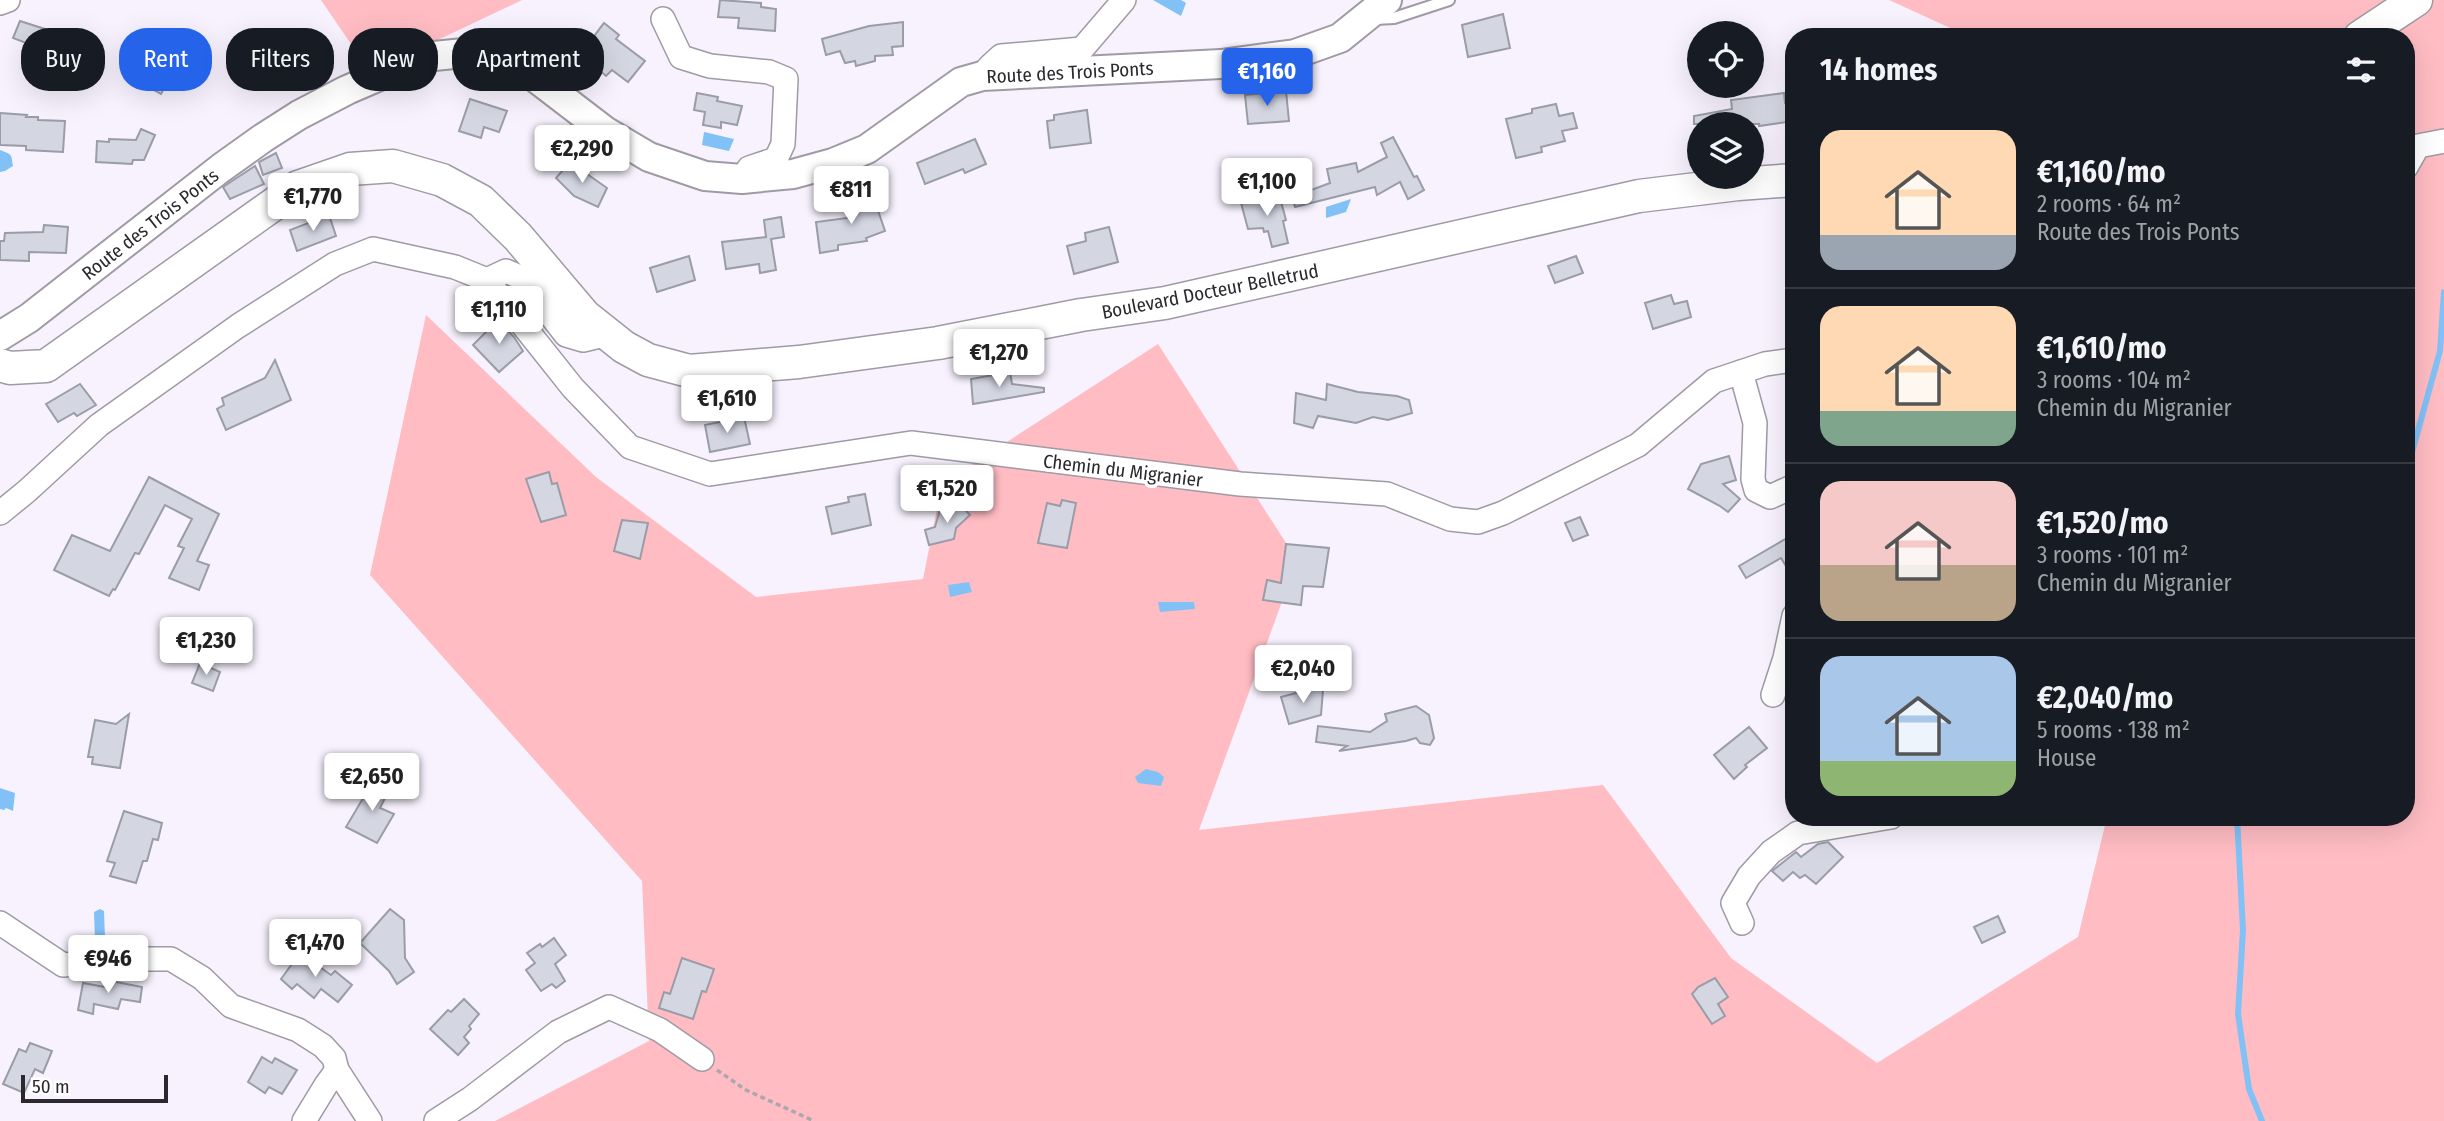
<!DOCTYPE html>
<html lang="en">
<head>
<meta charset="utf-8">
<style>
  body { margin:0; font-family:"Fira Sans Condensed",sans-serif; background:#242831; color:#f1f3f6; height:100vh; display:flex; flex-direction:column; font-size:26px; white-space:nowrap }
  * { box-sizing:border-box; margin:0 }
  p { font-size:23px; color:#9ea1a6 }
  .icon { flex:none; width:38px; height:38px; fill:none; stroke:currentColor; stroke-width:2; stroke-linecap:round; stroke-linejoin:round }
  .map { position:relative; flex:1; overflow:hidden }
  .side { position:absolute; left:1785px; top:28px; width:630px; height:798px; display:flex; flex-direction:column; background:#171b24; border-radius:28px; box-shadow:0 7px 28px #0002 }
  .side>* { flex:none }
  .guide { position:absolute; left:21px; top:28px; width:665px; height:63px; display:flex; gap:14px }
  .fabs { position:absolute; left:1687px; top:21px; display:grid; gap:14px }
  .fabs a { display:grid; place-items:center; width:77px; height:77px; border-radius:50%; background:#171b24; box-shadow:0 7px 28px #0002; font-size:35px }
  .scale { position:absolute; left:21px; bottom:18px; width:147px; box-sizing:border-box; padding-left:7px; border:4px solid #2c292e; border-top:0; font-size:19px; line-height:24px; white-space:nowrap; color:#2c292e; -webkit-text-stroke:5px #fff; paint-order:stroke }
  .price { position:absolute; translate:-50% -60px; padding:0 16px; border-radius:7px; background:#fff; color:#222; font-size:23px; line-height:46px; filter:drop-shadow(0 2px 4px #0008) }
  .price::after { content:''; position:absolute; left:50%; top:42px; width:21px; height:16px; margin-left:-10px; background:inherit; clip-path:polygon(0 0,100% 0,50% 100%) }
  .price.selected { background:#2563eb; color:#fff }
  ul { padding:0; list-style:none }
  li { display:flex; align-items:center; gap:21px; height:175px; padding:0 35px }
  li+li { border-top:2px solid #363941 }
  li span { display:grid; place-items:center; flex:none; width:196px; height:140px; border-radius:21px; color:#555 }
  li>.icon { margin-inline-start:auto }
  span .icon { width:84px; height:84px; fill:#fffc; stroke-width:1 }
  li b { font-size:30px }
  h2 { display:flex; justify-content:space-between; align-items:center; height:84px; padding:0 35px; font-size:30px }
  .chip { padding:0 24px; border-radius:28px; background:#171b24; box-shadow:0 7px 28px #0002; font-size:24px; line-height:63px }
  .chip.selected { background:#2563eb; color:#fff }
  .map>svg:first-child { display:block }
  .green { fill:#ffbcc3 }
  .water { fill:#82c1f6 }
  .lines { fill:none; stroke-linecap:round; stroke-linejoin:round }
  .stream { stroke:#82c1f6; stroke-width:6 }
  .building { fill:#d4d6e2; stroke:#9a9ca7; stroke-width:2 }
  .service-casing { stroke:#9f9aa4; stroke-width:14 }
  .minor-casing { stroke:#9f9aa4; stroke-width:26 }
  .tertiary-casing { stroke:#9f9aa4; stroke-width:32 }
  .secondary-casing { stroke:#9f9aa4; stroke-width:35 }
  .path { stroke:#aba7af; stroke-width:3.5; stroke-dasharray:5 3.5; stroke-linecap:butt }
  .service { stroke:#fff; stroke-width:10 }
  .minor { stroke:#fff; stroke-width:23 }
  .tertiary { stroke:#fff; stroke-width:28 }
  .secondary { stroke:#fff; stroke-width:32 }
  .labels { text-anchor:middle; stroke-width:7; stroke-linejoin:round; paint-order:stroke }
  .street-label { font-size:19px; fill:#2c292e; stroke:#fff }
</style>
</head>
<body>
<div class="map">
<svg width="2444" height="1121" viewBox="0 0 2444 1121">
  <rect width="100%" height="100%" fill="#f7f2fd"/>
  <g class="green">
    <polygon points="321,0 522,0 370,72"/>
    <polygon points="1889,0 2444,0 2444,1121 495,1121 649,1041 642,881 370,575 426,315 596,477 756,597 923,579 942,484 1158,344 1297,560 1199,830 1603,785 1731,958 1877,1063 2078,937 2107,817 2406,817 2406,37 1970,37"/>
  </g>
  <g class="water">
    <polygon points="1153,0 1181,0 1186,3 1181,16"/>
    <polygon points="704,132 734,139 729,151 702,145"/>
    <path d="M0 150C13 155 11 154 13 166L5 171 0 172Z"/>
    <polygon points="1351,199 1346,212 1326,218 1326,207"/>
    <polygon points="969,582 972,592 950,597 948,585"/>
    <polygon points="1158,602 1194,602 1195,609 1160,612"/>
    <polygon points="1146,769 1158,772 1164,777 1161,786 1138,783 1135,777"/>
    <polygon points="0,788 15,793 13,811 6,808 4,810 0,809"/>
    <polygon points="100,909 104,911 105,939 95,940 94,912"/>
  </g>
  <g class="lines">
    <g class="stream">
      <polyline points="2406,466 2411,456 2440,351 2444,292"/>
      <polyline points="2237,817 2243,930 2238,1014 2249,1089 2262,1121"/>
    </g>
  </g>
  <g class="building">
    <polygon points="720,0 761,3 761,7 776,9 775,31 738,28 739,18 718,17"/>
    <polygon points="1503,14 1510,48 1468,57 1462,25"/>
    <polygon points="20,21 51,31 50,34 62,49 49,59 42,49 13,38"/>
    <polygon points="903,22 903,46 892,47 893,55 875,56 875,61 856,66 855,61 845,63 840,51 826,55 822,39 869,26"/>
    <polygon points="604,23 619,35 616,39 645,61 628,82 612,70 606,76 592,64 595,61 586,54 595,42 592,39"/>
    <polygon points="137,51 144,58 148,55 175,69 161,94 137,81 122,67"/>
    <polygon points="1286,91 1289,121 1248,124 1245,95"/>
    <polygon points="697,93 718,97 717,101 742,106 737,125 721,122 721,128 703,125 705,112 694,110"/>
    <polygon points="1784,93 1785,103 1794,101 1794,121 1759,126 1759,124 1694,124 1694,116 1732,109 1731,100"/>
    <polygon points="470,99 507,111 499,132 484,127 481,138 459,131"/>
    <polygon points="1556,104 1559,116 1573,113 1577,128 1562,131 1565,141 1541,147 1542,152 1516,158 1506,119 1532,113 1532,109"/>
    <polygon points="1087,110 1091,143 1050,148 1047,121 1054,120 1054,115"/>
    <polygon points="0,113 27,115 26,117 38,117 38,120 65,121 63,152 26,150 26,146 0,145"/>
    <polygon points="141,129 155,135 144,160 133,160 132,164 96,162 97,141 109,142 109,139 136,140"/>
    <polygon points="1393,137 1414,177 1417,176 1424,190 1408,199 1400,182 1377,195 1375,187 1295,207 1292,197 1330,183 1327,169 1356,163 1358,172 1387,157 1381,143"/>
    <polygon points="975,139 986,164 965,173 963,169 925,184 917,163"/>
    <polygon points="276,153 282,168 263,175 259,162"/>
    <polygon points="570,162 607,188 598,207 574,196 556,178"/>
    <polygon points="255,166 264,184 230,199 223,187"/>
    <polygon points="1279,194 1286,220 1283,221 1288,243 1272,247 1268,231 1264,232 1263,228 1248,229 1241,203"/>
    <polygon points="873,196 885,231 866,238 867,241 838,245 838,250 820,253 816,222 855,217 853,198"/>
    <polygon points="329,215 336,236 297,251 290,230"/>
    <polygon points="781,217 784,237 771,239 776,270 760,273 759,264 726,269 722,242 766,237 764,220"/>
    <polygon points="44,225 68,227 66,253 29,252 29,261 0,260 0,241 4,241 5,233 43,232"/>
    <polygon points="1109,227 1118,262 1074,274 1067,246 1086,241 1085,233"/>
    <polygon points="689,256 695,280 657,292 650,268"/>
    <polygon points="1576,256 1583,273 1555,283 1548,266"/>
    <polygon points="1671,295 1674,304 1687,301 1691,317 1653,329 1645,303"/>
    <polygon points="498,320 514,337 523,351 499,372 473,345"/>
    <polygon points="275,360 291,400 226,430 217,409 224,405 222,398 265,378"/>
    <polygon points="1010,372 1012,384 1044,388 1044,392 973,404 971,379"/>
    <polygon points="80,384 96,405 77,416 74,413 58,422 46,404"/>
    <polygon points="1327,384 1358,392 1397,396 1409,400 1412,413 1388,420 1373,417 1356,423 1318,416 1313,428 1294,423 1296,393 1326,400"/>
    <polygon points="744,417 750,444 710,452 705,425"/>
    <polygon points="1729,456 1736,480 1723,484 1740,499 1728,512 1720,506 1688,489 1701,464"/>
    <polygon points="549,472 552,484 557,483 566,515 541,522 526,479"/>
    <polygon points="149,477 219,514 197,561 209,565 199,590 169,578 184,548 178,546 192,519 165,505 139,554 135,553 115,590 113,589 109,596 54,570 72,535 110,551"/>
    <polygon points="865,494 871,525 832,534 826,507 849,502 848,497"/>
    <polygon points="1062,500 1076,503 1067,548 1038,543 1047,503 1060,506"/>
    <polygon points="959,503 970,515 956,528 954,539 929,545 925,530 935,527 940,510 947,512"/>
    <polygon points="1580,517 1588,535 1573,541 1565,523"/>
    <polygon points="622,520 648,523 640,559 614,551"/>
    <polygon points="1787,538 1794,550 1794,579 1781,558 1746,578 1739,566"/>
    <polygon points="1286,544 1329,548 1323,587 1303,586 1301,605 1263,600 1267,580 1281,583"/>
    <polygon points="200,663 220,672 213,691 192,683"/>
    <polygon points="1311,689 1323,690 1321,715 1289,724 1281,697"/>
    <polygon points="1416,706 1429,715 1434,738 1430,745 1420,743 1416,738 1406,741 1339,751 1347,746 1316,742 1318,726 1370,732 1387,721 1385,714"/>
    <polygon points="129,714 120,768 92,764 93,757 88,757 95,720 116,724"/>
    <polygon points="1749,727 1767,748 1745,765 1747,767 1734,779 1714,755"/>
    <polygon points="375,778 391,786 380,808 394,814 377,843 346,827"/>
    <polygon points="124,811 162,823 158,840 153,839 147,861 143,861 136,883 110,876 115,863 107,861"/>
    <polygon points="1828,842 1843,857 1816,884 1805,875 1800,878 1793,872 1783,881 1772,871 1796,852 1801,857 1818,844"/>
    <polygon points="390,909 404,920 405,958 414,972 397,984 389,971 360,943"/>
    <polygon points="1998,916 2005,932 1982,943 1974,927"/>
    <polygon points="554,938 566,955 555,964 565,981 556,988 552,984 541,991 526,970 535,963 527,953 540,944 542,947"/>
    <polygon points="300,953 331,975 335,971 352,985 338,1002 321,989 314,998 297,984 292,989 281,979"/>
    <polygon points="682,958 714,969 706,992 702,991 693,1019 659,1008 664,992 670,994"/>
    <polygon points="1715,978 1728,997 1718,1004 1725,1016 1712,1024 1692,994 1698,987"/>
    <polygon points="106,980 142,987 140,1002 121,999 118,1009 94,1004 93,1014 78,1010 83,983 105,987"/>
    <polygon points="464,999 479,1014 469,1026 471,1029 464,1037 469,1043 458,1055 430,1029 448,1010 451,1012"/>
    <polygon points="30,1043 52,1051 43,1073 35,1069 24,1093 3,1084 19,1049 26,1052"/>
    <polygon points="262,1057 272,1063 275,1058 297,1070 282,1094 269,1087 265,1093 248,1082"/>
  </g>
  <g class="lines">
    <defs>
      <polyline id="service" points="1375,19 1394,18 1449,0"/>
      <g id="minor">
        <polyline points="0,3 8,0"/>
        <polyline points="663,19 681,57 710,66 769,72 786,79 783,144 776,159 749,168 742,179"/>
        <polyline points="982,76 990,66 1001,56 1082,49 1124,0"/>
        <polyline points="2406,167 2418,146 2444,141"/>
        <polyline points="487,280 573,388 630,447 710,474 911,443 1240,484 1387,494 1450,519 1478,522 1503,513 1638,445 1714,381 1765,364 1794,360"/>
        <polyline points="1741,372 1755,423 1753,479 1756,490 1770,497 1794,486"/>
        <polyline points="0,513 27,491 99,425 238,326 335,264 373,249 455,267 487,280 506,271 522,278 566,335 583,340 608,334"/>
        <polyline points="1773,695 1785,658 1794,616"/>
        <polyline points="0,923 63,965 132,959 171,959 202,978 231,1006 298,1030 323,1046 334,1058 337,1070 370,1121"/>
        <polyline points="1742,923 1733,903 1749,876 1771,852 1798,833 1891,817"/>
        <polyline points="304,1121 326,1085 337,1070"/>
        <polyline points="436,1121 470,1099 558,1032 609,1007 660,1030 702,1059"/>
      </g>
      <polyline id="tertiary" points="0,336 29,318 221,168 263,138 299,115 347,90 405,65 434,56 464,53 496,59 528,72 605,131 649,157 705,176 742,179 793,174 833,163 867,149 961,82 982,76 1221,64 1295,54 1340,38 1387,0"/>
      <g id="secondary">
        <polyline points="2360,37 2416,0"/>
        <polyline points="0,365 10,368 46,366 298,187 350,169 393,166 442,180 481,201 518,237 585,316 624,347 648,360 689,371 799,362 938,343 1081,315 1165,303 1639,196 1738,184 1794,180"/>
      </g>
    </defs>
    <use href="#service" class="service-casing"/>
    <use href="#minor" class="minor-casing"/>
    <use href="#tertiary" class="tertiary-casing"/>
    <use href="#secondary" class="secondary-casing"/>
    <polyline class="path" points="717,1070 746,1090 814,1121"/>
    <use href="#service" class="service"/>
    <use href="#minor" class="minor"/>
    <use href="#tertiary" class="tertiary"/>
    <use href="#secondary" class="secondary"/>
  </g>
  <g class="labels">
    <g class="street-label">
      <text transform="translate(1070 72) rotate(-3)" y="7">Route des Trois Ponts</text>
      <text transform="translate(150 224) rotate(-38)" y="7">Route des Trois Ponts</text>
      <text transform="translate(1210 291) rotate(-11)" y="7">Boulevard Docteur Belletrud</text>
      <text transform="translate(1123 470) rotate(7)" y="7">Chemin du Migranier</text>
    </g>
  </g>
</svg>
<div class="fabs">
<a><svg class="icon" aria-label="locate" viewBox="0 0 24 24"><circle cx="12" cy="12" r="6"/><path d="M12 2v4M12 18v4M2 12h4M18 12h4"/></svg></a>
<a><svg class="icon" aria-label="layers" viewBox="0 0 24 24"><path d="M12 4l9 5-9 5-9-5zM3 14l9 5 9-5"/></svg></a>
</div>
<div class="scale">50 m</div>
<b class="price selected" style="left:1267px;top:108px">€1,160</b>
<b class="price" style="left:582px;top:185px">€2,290</b>
<b class="price" style="left:1267px;top:218px">€1,100</b>
<b class="price" style="left:851px;top:226px">€811</b>
<b class="price" style="left:313px;top:233px">€1,770</b>
<b class="price" style="left:499px;top:346px">€1,110</b>
<b class="price" style="left:999px;top:389px">€1,270</b>
<b class="price" style="left:727px;top:435px">€1,610</b>
<b class="price" style="left:947px;top:525px">€1,520</b>
<b class="price" style="left:206px;top:677px">€1,230</b>
<b class="price" style="left:1303px;top:705px">€2,040</b>
<b class="price" style="left:372px;top:813px">€2,650</b>
<b class="price" style="left:315px;top:979px">€1,470</b>
<b class="price" style="left:108px;top:995px">€946</b>
<div class="guide">
<a class="chip">Buy</a>
<a class="chip selected">Rent</a>
<a class="chip">Filters</a>
<a class="chip">New</a>
<a class="chip">Apartment</a>
</div>
<section class="side">
<h2>14 homes<svg class="icon" aria-label="filters" viewBox="0 0 24 24"><path d="M4 7h16M4 17h16"/><circle cx="9" cy="7" r="2"/><circle cx="15" cy="17" r="2"/></svg></h2>
<ul>
<li><span style="background:linear-gradient(#ffd9b3 75%,#9aa5b1 0)"><svg class="icon" aria-label="home" viewBox="0 0 24 24"><path d="M3 11l9-7 9 7M6 9v11h12V9"/></svg></span><div><b>€1,160/mo</b><p>2 rooms · 64 m²</p><p>Route des Trois Ponts</p></div></li>
<li><span style="background:linear-gradient(#ffd9b3 75%,#7fa58c 0)"><svg class="icon" aria-label="home" viewBox="0 0 24 24"><path d="M3 11l9-7 9 7M6 9v11h12V9"/></svg></span><div><b>€1,610/mo</b><p>3 rooms · 104 m²</p><p>Chemin du Migranier</p></div></li>
<li><span style="background:linear-gradient(#f6c9c9 60%,#b9a48a 0)"><svg class="icon" aria-label="home" viewBox="0 0 24 24"><path d="M3 11l9-7 9 7M6 9v11h12V9"/></svg></span><div><b>€1,520/mo</b><p>3 rooms · 101 m²</p><p>Chemin du Migranier</p></div></li>
<li><span style="background:linear-gradient(#a9c7e8 75%,#8fb573 0)"><svg class="icon" aria-label="home" viewBox="0 0 24 24"><path d="M3 11l9-7 9 7M6 9v11h12V9"/></svg></span><div><b>€2,040/mo</b><p>5 rooms · 138 m²</p><p>House</p></div></li>
</ul>
</section>
</div>
</body>
</html>
